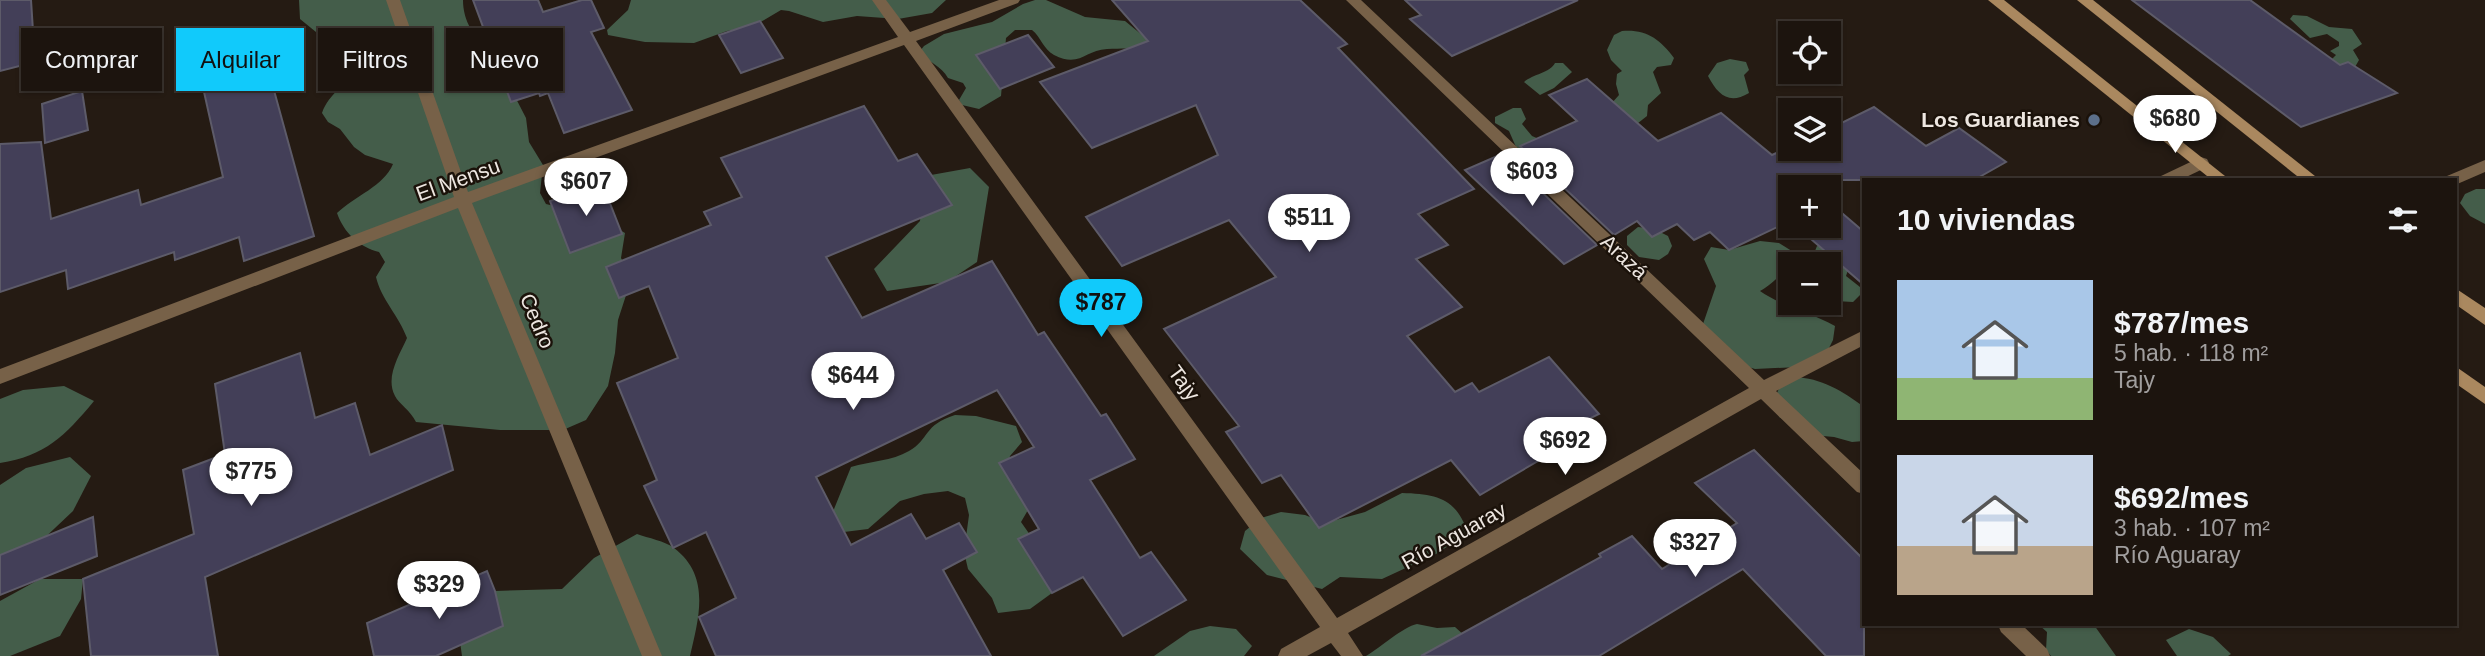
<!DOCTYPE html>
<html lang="es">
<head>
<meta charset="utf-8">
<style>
  body { margin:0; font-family:Helvetica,sans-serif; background:#251d17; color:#f1f3f6; height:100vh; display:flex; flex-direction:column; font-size:26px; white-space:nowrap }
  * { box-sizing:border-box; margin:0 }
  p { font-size:23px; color:#a09e9e }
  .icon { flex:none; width:38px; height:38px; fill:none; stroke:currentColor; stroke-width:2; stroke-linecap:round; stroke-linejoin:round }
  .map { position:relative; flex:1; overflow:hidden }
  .drawer { position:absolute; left:1862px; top:178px; width:595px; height:448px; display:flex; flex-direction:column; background:#1c140e; border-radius:0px; box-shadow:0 2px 5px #0004,0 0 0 2px #3a332e }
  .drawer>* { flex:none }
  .banner { position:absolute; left:21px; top:28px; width:665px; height:63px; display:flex; gap:14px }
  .buttons { position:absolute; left:1778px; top:21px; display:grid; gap:14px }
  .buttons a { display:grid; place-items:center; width:63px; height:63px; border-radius:0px; background:#1c140e; box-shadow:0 2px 5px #0004,0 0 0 2px #3a332e; font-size:35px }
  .price { position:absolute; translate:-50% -60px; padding:0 16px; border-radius:24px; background:#fff; color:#222; font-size:23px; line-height:46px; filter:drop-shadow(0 2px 4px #0008) }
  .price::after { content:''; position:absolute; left:50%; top:42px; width:21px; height:16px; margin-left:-10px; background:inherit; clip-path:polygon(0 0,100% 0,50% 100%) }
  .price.selected { background:#11cafb; color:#111 }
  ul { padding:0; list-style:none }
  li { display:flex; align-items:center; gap:21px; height:175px; padding:0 35px }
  li span { display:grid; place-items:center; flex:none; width:196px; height:140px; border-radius:0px; color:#555 }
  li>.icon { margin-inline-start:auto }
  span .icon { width:84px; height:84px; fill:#fffc; stroke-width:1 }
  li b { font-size:30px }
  h2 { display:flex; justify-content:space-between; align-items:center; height:84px; padding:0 35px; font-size:30px }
  .tag { padding:0 24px; border-radius:0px; background:#1c140e; box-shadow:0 2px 5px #0004,0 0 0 2px #3a332e; font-size:24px; line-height:63px }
  .tag.selected { background:#11cafb; color:#111 }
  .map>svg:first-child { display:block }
  .forest { fill:#445d4a }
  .building { fill:#433f58; stroke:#5d5b69; stroke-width:2 }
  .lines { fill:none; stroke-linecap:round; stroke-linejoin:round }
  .street { fill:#776148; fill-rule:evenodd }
  .secondary { fill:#aa885f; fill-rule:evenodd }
  .service-dot { fill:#5c6f8a; stroke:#1b120a; stroke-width:2.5 }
  .labels { text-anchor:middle; stroke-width:5; stroke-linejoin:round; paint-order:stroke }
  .poi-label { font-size:21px; font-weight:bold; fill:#ede6e0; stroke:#1b120a; text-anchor:end }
  .street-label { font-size:21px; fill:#ede6e0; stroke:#1b120a }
</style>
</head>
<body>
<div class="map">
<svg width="2485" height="656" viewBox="0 0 2485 656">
  <rect width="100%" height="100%" fill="#251b13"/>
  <g class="forest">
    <path d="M299 0H463C463 21 474 39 492 50L494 69 510 87 526 118 529 142 543 165 540 193 546 204 598 217 625 233 621 258 628 271 629 286 618 320 615 353 608 386 586 420 563 430H500L416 422C410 410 399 404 395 396 385 377 399 356 407 338 399 316 381 299 376 277L385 262 379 252C359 247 344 233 337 213 355 196 384 186 393 164L365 155 354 147 340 129 328 122 322 113C329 93 347 84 359 67L300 19Z"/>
    <polygon points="631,0 946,0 932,13 898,19 857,16 823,22 789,11 781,10 754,26 727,31 694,43 645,42 608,35 607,30 628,10"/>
    <path d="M1035 0H1046L1085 17 1125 21 1147 39 1145 44C1131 50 1122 48 1107 49 1085 50 1080 68 1054 55 1043 49 1041 37 1032 30H1015L1006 38 1001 96 979 109 962 105 959 100 966 88 963 83 948 78C941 65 929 64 920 51L924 46 944 34 992 22 1023 4Z"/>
    <polygon points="2293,15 2307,16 2329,27 2352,29 2362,44 2353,50 2359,60 2355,67 2336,69 2332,59 2336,55 2330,51 2339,46 2339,42 2327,34 2310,38 2290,19"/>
    <path d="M1622 31C1646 29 1660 39 1674 58L1671 65 1657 67 1653 72 1661 93 1648 105 1647 116 1633 127 1611 104 1619 95 1616 84 1617 74 1622 71 1611 60 1607 50 1614 35Z"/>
    <path d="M1730 59 1746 62 1749 70 1744 75 1749 93C1729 105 1718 95 1708 76L1717 63Z"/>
    <path d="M1555 63H1563L1572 72 1554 88 1540 95 1524 82C1533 74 1550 73 1555 63Z"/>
    <polygon points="1513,108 1521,108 1526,119 1522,124 1532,136 1539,139 1532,154 1516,147 1509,131 1495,123 1495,117"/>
    <polygon points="970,168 989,187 977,262 947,282 887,291 874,269 920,221 922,197 931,175"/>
    <polygon points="2476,189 2485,189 2485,224 2470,216 2460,203 2465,194"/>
    <polygon points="1638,227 1654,229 1668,236 1672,246 1668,254 1659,260 1639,257 1627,245 1627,236"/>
    <path d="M1760 241 1779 243 1795 253C1784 271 1777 281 1760 291 1783 307 1810 312 1835 326L1833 340 1820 366 1755 369 1735 363 1703 324 1716 286 1704 259 1711 247 1729 250Z"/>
    <polygon points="1817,246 1826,248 1848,270 1846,276 1860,287 1862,293 1853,302 1835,301 1829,298 1829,264 1823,264 1815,251"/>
    <path d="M1794 377C1821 378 1843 391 1864 407V441L1852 442 1834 437 1812 435 1779 417C1776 394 1772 390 1794 377Z"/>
    <path d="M64 386 94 401C65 436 45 456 0 463V399L23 390Z"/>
    <path d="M955 415 976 416 1016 426 1022 442 1010 456 1006 472 1028 510 1021 522 1056 572 1052 593 1030 609 998 613 992 598 968 569 964 552 969 515 965 498 948 491 924 494 900 501 868 529 844 532 830 519 851 467C870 461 892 461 909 451 930 439 923 425 955 415Z"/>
    <polygon points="70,457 91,476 73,511 37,545 0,565 0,485 26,468"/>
    <path d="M1402 493C1437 494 1456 498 1468 533L1436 554 1382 579 1340 577 1322 589 1267 575 1240 549 1245 531 1261 518 1281 512 1305 515 1325 523 1365 512Z"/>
    <path d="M637 534C648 538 665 541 674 548 711 576 699 617 690 656H462L457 620 495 591 562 589 594 558Z"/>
    <polygon points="40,579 83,579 81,599 60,636 10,656 0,656 0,601"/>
    <path d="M1417 624 1437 628 1455 627 1487 656H1366C1381 647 1403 627 1417 624Z"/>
    <polygon points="2039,625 2094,625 2116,656 2051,656 2046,650 2047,632"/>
    <polygon points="1210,626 1236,629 1252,646 1244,656 1154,656 1190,631"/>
    <polygon points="2189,629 2213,637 2231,654 2228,656 2177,656 2166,640"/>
  </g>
  <g class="building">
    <polygon points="0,0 31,0 35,62 0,71"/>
    <polygon points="473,0 538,0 543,12 582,0 591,0 604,28 591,32 632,110 564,133 548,93 540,96 539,93 511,102"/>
    <polygon points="1112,0 1300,0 1347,44 1338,48 1474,189 1418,214 1448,245 1416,259 1462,307 1407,336 1455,392 1472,383 1479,392 1549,357 1599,414 1528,449 1538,461 1480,495 1451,460 1319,528 1281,475 1262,483 1226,432 1239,426 1164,329 1276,277 1229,220 1122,266 1086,217 1218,155 1196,105 1092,148 1040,82 1148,41"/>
    <polygon points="1405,0 1578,0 1452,56 1410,19 1421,15"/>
    <polygon points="2132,0 2250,0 2340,65 2348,62 2397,93 2301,127"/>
    <polygon points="760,21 783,58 741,73 719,35"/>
    <polygon points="1028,35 1054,67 1000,89 976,55"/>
    <polygon points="264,54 314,236 244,261 239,237 175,260 174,252 68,289 66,270 0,292 0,144 41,142 51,219 138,190 141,205 223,177 200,74"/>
    <polygon points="1587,79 1658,141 1721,113 1772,155 1790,147 1790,149 1829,149 1829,129 1874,107 1926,146 1959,128 2006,162 1974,180 1803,180 1811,187 1790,187 1790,221 1729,250 1710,232 1694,240 1677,224 1652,237 1637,221 1614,235 1520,146 1577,121 1549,95"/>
    <polygon points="82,91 88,130 45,143 42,104"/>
    <polygon points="864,106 898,161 917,154 952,205 826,257 862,318 992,261 1038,335 1044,332 1101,416 1106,414 1135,459 1090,480 1140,558 1151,552 1186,600 1123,636 1083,577 1052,593 1018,539 1039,529 999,463 1034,447 997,390 816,477 851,545 911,514 926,539 959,523 977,552 943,570 991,656 716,656 699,617 736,598 706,532 673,548 644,486 657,480 617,383 678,358 649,286 619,298 606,267 711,225 704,212 742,197 721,158"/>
    <polygon points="1502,154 1597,245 1564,264 1465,170"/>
    <polygon points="602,183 622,234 570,253 550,201"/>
    <polygon points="1829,202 1864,232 1864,285 1796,226 1829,226"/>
    <polygon points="300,353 315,418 355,403 370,455 442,425 453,470 205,577 218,656 91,656 83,579 194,534 183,470 225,454 215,384"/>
    <polygon points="1754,450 1864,560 1864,656 1826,656 1743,569 1599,656 1421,656 1601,557 1599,554 1632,536 1662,569 1737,523 1695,483"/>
    <polygon points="93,517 97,556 0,595 0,555"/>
    <polygon points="487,571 495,591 503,626 436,656 374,656 367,623"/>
  </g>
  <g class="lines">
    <g class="street">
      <polygon points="386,0 400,0 468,192 898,37 872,0 886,0 910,32 999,0 1020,0 1018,3 916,41 1337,618 1749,388 1346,0 1361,0 1764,380 1864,330 1864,345 1776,391 1864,474 1864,494 1857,492 1761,399 1348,633 1363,656 1341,656 1331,643 1307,656 1278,656 1281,649 1320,627 904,45 472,203 662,656 642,656 458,208 0,384 0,369 454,197"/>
      <polygon points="2201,157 2207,159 2209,163 2207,167 2180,180 2159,180 2161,176"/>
      <polygon points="2485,160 2485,172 2455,185 2455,180 2445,180 2447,176"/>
      <polygon points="1998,625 2022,625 2047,649 2050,656 2026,656 2001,632"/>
    </g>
    <g class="secondary">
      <polygon points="1988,0 2004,0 2230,180 2212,180"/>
      <polygon points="2077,0 2093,0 2320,180 2302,180"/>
      <polygon points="2455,288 2485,308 2485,325 2455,304"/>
      <polygon points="2455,366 2485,387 2485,404 2455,383"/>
    </g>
  </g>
  <circle class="service-dot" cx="2094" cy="120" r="7"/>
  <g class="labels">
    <g class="poi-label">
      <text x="2080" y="127">Los Guardianes</text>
    </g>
    <g class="street-label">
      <text transform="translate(458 180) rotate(-20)" y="7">El Mensu</text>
      <text transform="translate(1624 257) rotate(43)" y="7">Arazá</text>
      <text transform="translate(537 321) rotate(67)" y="7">Cedro</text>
      <text transform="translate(1184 383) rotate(54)" y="7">Tajy</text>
      <text transform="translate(1454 536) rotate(-29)" y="7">Río Aguaray</text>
    </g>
  </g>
</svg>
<div class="buttons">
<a><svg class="icon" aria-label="locate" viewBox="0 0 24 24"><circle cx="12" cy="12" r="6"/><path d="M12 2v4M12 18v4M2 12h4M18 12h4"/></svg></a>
<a><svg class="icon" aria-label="layers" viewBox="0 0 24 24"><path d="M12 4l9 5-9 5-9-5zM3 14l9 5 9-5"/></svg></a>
<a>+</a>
<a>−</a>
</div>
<b class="price" style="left:2175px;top:155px">$680</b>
<b class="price" style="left:1532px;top:208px">$603</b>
<b class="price" style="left:586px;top:218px">$607</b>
<b class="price" style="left:1309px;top:254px">$511</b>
<b class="price selected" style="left:1101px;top:339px">$787</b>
<b class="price" style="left:853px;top:412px">$644</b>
<b class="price" style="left:1565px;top:477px">$692</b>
<b class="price" style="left:251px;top:508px">$775</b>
<b class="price" style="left:1695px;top:579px">$327</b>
<b class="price" style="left:439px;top:621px">$329</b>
<div class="banner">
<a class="tag">Comprar</a>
<a class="tag selected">Alquilar</a>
<a class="tag">Filtros</a>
<a class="tag">Nuevo</a>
</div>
<section class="drawer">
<h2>10 viviendas<svg class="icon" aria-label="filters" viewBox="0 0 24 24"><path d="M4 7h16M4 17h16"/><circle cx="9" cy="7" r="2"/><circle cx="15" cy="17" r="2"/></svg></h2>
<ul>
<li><span style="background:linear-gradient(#a9c7e8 70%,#8fb573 0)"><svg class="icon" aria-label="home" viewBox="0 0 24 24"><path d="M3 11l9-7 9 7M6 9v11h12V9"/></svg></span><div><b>$787/mes</b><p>5 hab. · 118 m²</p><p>Tajy</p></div></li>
<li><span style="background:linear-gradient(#c9d6e8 65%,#b9a48a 0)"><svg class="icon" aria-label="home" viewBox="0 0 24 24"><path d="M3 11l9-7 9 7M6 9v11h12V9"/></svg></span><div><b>$692/mes</b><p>3 hab. · 107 m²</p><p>Río Aguaray</p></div></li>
</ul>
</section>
</div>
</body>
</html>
